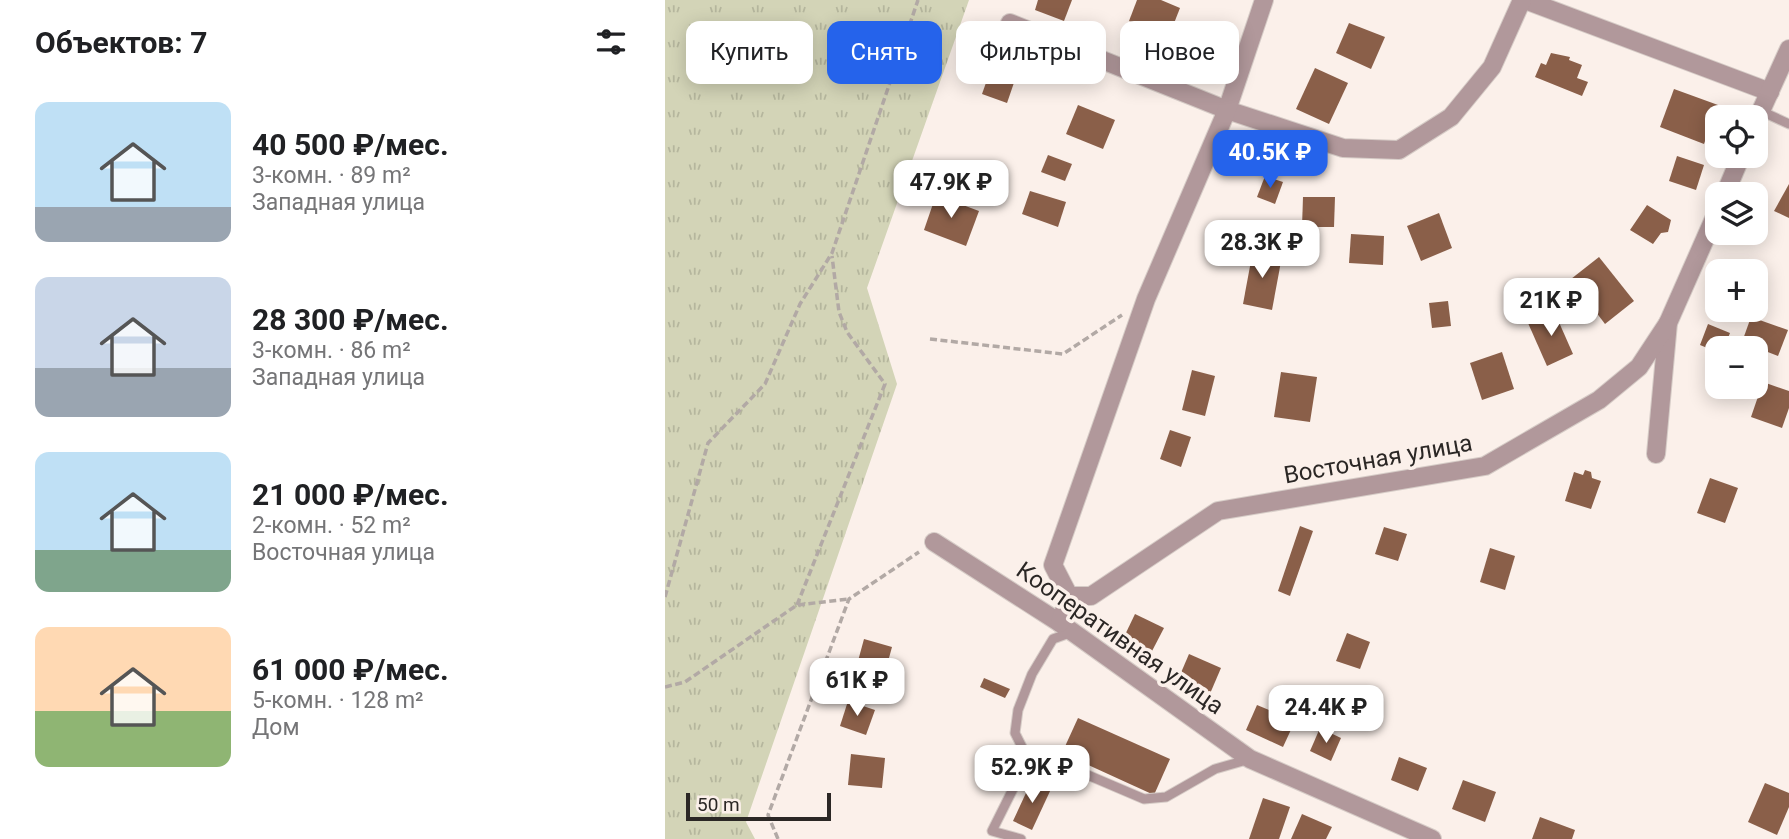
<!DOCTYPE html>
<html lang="ru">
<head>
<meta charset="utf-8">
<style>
  body { margin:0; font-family:Roboto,sans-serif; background:#f6f6f6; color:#202124; height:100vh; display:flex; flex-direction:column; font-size:26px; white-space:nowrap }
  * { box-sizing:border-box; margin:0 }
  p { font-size:23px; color:#757577 }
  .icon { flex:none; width:38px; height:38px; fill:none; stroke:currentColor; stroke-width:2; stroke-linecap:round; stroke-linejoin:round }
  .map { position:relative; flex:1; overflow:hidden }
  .drawer { display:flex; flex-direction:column; background:#fff; width:665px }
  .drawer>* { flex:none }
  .guide { position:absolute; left:21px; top:21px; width:665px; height:63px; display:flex; gap:14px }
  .tools { position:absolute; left:1040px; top:105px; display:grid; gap:14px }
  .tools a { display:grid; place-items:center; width:63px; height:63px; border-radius:14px; background:#fff; box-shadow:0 4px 18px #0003; font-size:35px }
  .scale { position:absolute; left:21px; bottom:18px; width:145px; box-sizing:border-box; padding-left:7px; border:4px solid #2b2725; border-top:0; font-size:19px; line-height:24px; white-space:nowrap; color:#2b2725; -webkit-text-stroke:5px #fbf0ea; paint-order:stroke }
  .price { position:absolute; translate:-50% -60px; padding:0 16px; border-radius:14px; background:#fff; color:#222; font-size:23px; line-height:46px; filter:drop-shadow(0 2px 4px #0008) }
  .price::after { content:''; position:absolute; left:50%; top:42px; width:21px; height:16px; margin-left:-10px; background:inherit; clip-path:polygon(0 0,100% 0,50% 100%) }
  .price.current { background:#2563eb; color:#fff }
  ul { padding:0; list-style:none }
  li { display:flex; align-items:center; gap:21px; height:175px; padding:0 35px }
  li span { display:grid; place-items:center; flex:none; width:196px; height:140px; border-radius:14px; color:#555 }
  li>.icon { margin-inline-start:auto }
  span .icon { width:84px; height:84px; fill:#fffc; stroke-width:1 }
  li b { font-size:30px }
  h2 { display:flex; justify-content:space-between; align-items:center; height:84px; padding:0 35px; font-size:30px }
  .chip { padding:0 24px; border-radius:14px; background:#fff; box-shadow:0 4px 18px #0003; font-size:24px; line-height:63px }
  .chip.current { background:#2563eb; color:#fff }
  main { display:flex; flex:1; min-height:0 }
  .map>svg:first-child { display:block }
  .grass { fill:url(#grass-tufts) }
  .building { fill:#8a5f49 }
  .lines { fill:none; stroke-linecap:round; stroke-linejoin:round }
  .service-casing { stroke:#d6ccc7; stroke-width:11 }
  .minor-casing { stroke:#d6ccc7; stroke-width:20 }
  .path { stroke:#b2a9a5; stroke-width:3.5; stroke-dasharray:7 3.5; stroke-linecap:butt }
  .service { stroke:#b1989b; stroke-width:9 }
  .minor { stroke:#b1989b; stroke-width:18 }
  .labels { text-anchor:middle; stroke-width:7; stroke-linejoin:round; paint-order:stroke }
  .street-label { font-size:24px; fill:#2b2725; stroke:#fbf0ea }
</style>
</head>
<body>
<main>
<section class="drawer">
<h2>Объектов: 7<svg class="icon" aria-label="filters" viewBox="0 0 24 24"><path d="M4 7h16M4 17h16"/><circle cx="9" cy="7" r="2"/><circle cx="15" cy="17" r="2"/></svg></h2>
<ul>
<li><span style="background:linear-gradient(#bfe0f5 75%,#9aa5b1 0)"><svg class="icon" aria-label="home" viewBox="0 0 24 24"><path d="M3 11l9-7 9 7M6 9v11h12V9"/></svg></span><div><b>40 500 ₽/мес.</b><p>3-комн. · 89 m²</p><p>Западная улица</p></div></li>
<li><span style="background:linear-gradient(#c9d6e8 65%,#9aa5b1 0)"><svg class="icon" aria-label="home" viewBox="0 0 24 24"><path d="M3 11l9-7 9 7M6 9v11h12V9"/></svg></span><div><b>28 300 ₽/мес.</b><p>3-комн. · 86 m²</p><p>Западная улица</p></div></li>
<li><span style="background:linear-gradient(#bfe0f5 70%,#7fa58c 0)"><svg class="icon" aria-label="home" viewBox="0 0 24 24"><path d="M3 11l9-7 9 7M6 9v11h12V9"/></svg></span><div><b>21 000 ₽/мес.</b><p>2-комн. · 52 m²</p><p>Восточная улица</p></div></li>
<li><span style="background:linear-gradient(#ffd9b3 60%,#8fb573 0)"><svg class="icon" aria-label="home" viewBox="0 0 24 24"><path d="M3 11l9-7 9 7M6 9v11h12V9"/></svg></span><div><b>61 000 ₽/мес.</b><p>5-комн. · 128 m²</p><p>Дом</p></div></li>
</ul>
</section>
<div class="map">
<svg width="1124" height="839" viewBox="0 0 1124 839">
  <defs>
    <pattern id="grass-tufts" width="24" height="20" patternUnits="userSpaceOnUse" patternTransform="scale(1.75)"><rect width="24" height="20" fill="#d3d4b7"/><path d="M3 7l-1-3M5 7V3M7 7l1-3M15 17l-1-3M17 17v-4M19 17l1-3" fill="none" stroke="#b5b69d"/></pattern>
  </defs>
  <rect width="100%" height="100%" fill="#fbf0ea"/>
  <polygon class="grass" points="0,0 304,0 202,288 232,384 81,822 90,839 0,839"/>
  <g class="building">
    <polygon points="373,0 407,0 399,21 370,10"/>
    <polygon points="472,0 496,0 515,8 504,36 464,21"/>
    <polygon points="684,23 720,37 706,69 671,53"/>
    <polygon points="886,53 905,57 904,60 917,65 912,78 923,82 917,96 870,77 876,63 881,65"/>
    <polygon points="328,63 353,71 342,103 317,94"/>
    <polygon points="650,68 683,83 664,124 631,109"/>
    <polygon points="1009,89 1053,105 1039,144 995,127"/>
    <polygon points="413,105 450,120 438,149 401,134"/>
    <polygon points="383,155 407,164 400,181 376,172"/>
    <polygon points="1012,156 1039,165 1031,190 1004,181"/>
    <polygon points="600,176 618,182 610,204 592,197"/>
    <polygon points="1124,184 1124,218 1109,211"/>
    <polygon points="365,191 401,202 393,227 357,214"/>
    <polygon points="271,195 314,211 301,246 259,230"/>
    <polygon points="638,197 670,197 669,227 637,227"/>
    <polygon points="982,205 1006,220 1003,232 996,233 988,244 965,230"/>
    <polygon points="774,213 787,248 756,261 742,226"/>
    <polygon points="686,234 719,236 718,265 684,263"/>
    <polygon points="588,250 617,256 607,310 578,304"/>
    <polygon points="934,257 969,301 940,324 906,279"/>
    <polygon points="783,301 786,326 767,328 764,303"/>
    <polygon points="889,311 908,354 882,366 863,323"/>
    <polygon points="1086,317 1123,330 1113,356 1077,342"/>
    <polygon points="1043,324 1065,333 1059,348 1052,348 1052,352 1035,345"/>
    <polygon points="837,352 849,389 817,400 805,363"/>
    <polygon points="527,370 550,376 540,416 517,410"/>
    <polygon points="616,372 652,377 645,422 609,417"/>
    <polygon points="1098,382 1124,391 1124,408 1117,428 1086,417"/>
    <polygon points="505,430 526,437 516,467 495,459"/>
    <polygon points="920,470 926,472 927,478 936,481 926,509 900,501 909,472 918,475"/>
    <polygon points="1045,478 1073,488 1060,523 1032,513"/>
    <polygon points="635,526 648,531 625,596 613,591"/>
    <polygon points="719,527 742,534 733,561 710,554"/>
    <polygon points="825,548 850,556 840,590 815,582"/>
    <polygon points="470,614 499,628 486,653 458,639"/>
    <polygon points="682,633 705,642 695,669 671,661"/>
    <polygon points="199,639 227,647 221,669 193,661"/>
    <polygon points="524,654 556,668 544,696 512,682"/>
    <polygon points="319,678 345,689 340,698 315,687"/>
    <polygon points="183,701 210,710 201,735 175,726"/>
    <polygon points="592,705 630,721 618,747 581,730"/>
    <polygon points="413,718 505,759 489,795 397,753"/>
    <polygon points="655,728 676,738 666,761 645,751"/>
    <polygon points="186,754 220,758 217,788 183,785"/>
    <polygon points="734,757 762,768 753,791 726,780"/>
    <polygon points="367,780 386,789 367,830 348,821"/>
    <polygon points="798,780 831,792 820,822 787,809"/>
    <polygon points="1100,783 1124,793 1124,807 1112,835 1083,822"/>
    <polygon points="598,798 625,807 614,839 584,839"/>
    <polygon points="637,814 667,827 661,839 626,839"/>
    <polygon points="875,817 910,830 907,839 867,839"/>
  </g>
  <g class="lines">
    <defs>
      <g id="service">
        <polyline points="1096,111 1124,124"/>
        <polyline points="359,757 411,770 479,799 501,797 550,769 585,759"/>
        <polyline points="356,839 327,831 358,769 359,751 350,733 353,710 367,674 388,639 407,632"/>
      </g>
      <g id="minor">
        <polyline points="860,0 1105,92"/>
        <polyline points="345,23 562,110 678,148 734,150 786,117 827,67 857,0"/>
        <polyline points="1090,124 1124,49"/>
        <polyline points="1060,194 1076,156"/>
        <polyline points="991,454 1003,323 1052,212"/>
        <polyline points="269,542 395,623 585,759 767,839"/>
        <polyline points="404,596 426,596 553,511 820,466 934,400 974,367 1003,323"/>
        <polyline points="395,623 404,596 388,565 481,299 562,110 599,0"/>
      </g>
    </defs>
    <use href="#service" class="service-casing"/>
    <use href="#minor" class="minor-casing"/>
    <g class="path">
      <polyline points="265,339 398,354 457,315"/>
      <polyline points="0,597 43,443 100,384 135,304 167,253 253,0"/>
      <polyline points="132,605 220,384 182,332 174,312 167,256"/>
      <polyline points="0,687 20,682 132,605 184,599"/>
      <polyline points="113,839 103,815 184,599 254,552"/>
    </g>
    <use href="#service" class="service"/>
    <use href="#minor" class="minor"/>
  </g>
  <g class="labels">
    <g class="street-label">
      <text transform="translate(713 459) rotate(-10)" y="8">Восточная улица</text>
      <text transform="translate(455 638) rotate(35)" y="8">Кооперативная улица</text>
    </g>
  </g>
</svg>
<div class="tools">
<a><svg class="icon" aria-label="locate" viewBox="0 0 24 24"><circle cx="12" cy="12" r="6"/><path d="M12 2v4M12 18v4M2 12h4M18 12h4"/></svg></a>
<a><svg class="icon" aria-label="layers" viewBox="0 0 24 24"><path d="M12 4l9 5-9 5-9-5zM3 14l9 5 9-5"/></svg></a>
<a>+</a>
<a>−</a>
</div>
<div class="scale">50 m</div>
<b class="price current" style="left:605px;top:190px">40.5K ₽</b>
<b class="price" style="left:286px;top:220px">47.9K ₽</b>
<b class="price" style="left:597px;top:280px">28.3K ₽</b>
<b class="price" style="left:886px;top:338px">21K ₽</b>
<b class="price" style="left:192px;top:718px">61K ₽</b>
<b class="price" style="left:661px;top:745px">24.4K ₽</b>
<b class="price" style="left:367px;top:805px">52.9K ₽</b>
<div class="guide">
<a class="chip">Купить</a>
<a class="chip current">Снять</a>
<a class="chip">Фильтры</a>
<a class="chip">Новое</a>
</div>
</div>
</main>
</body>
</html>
